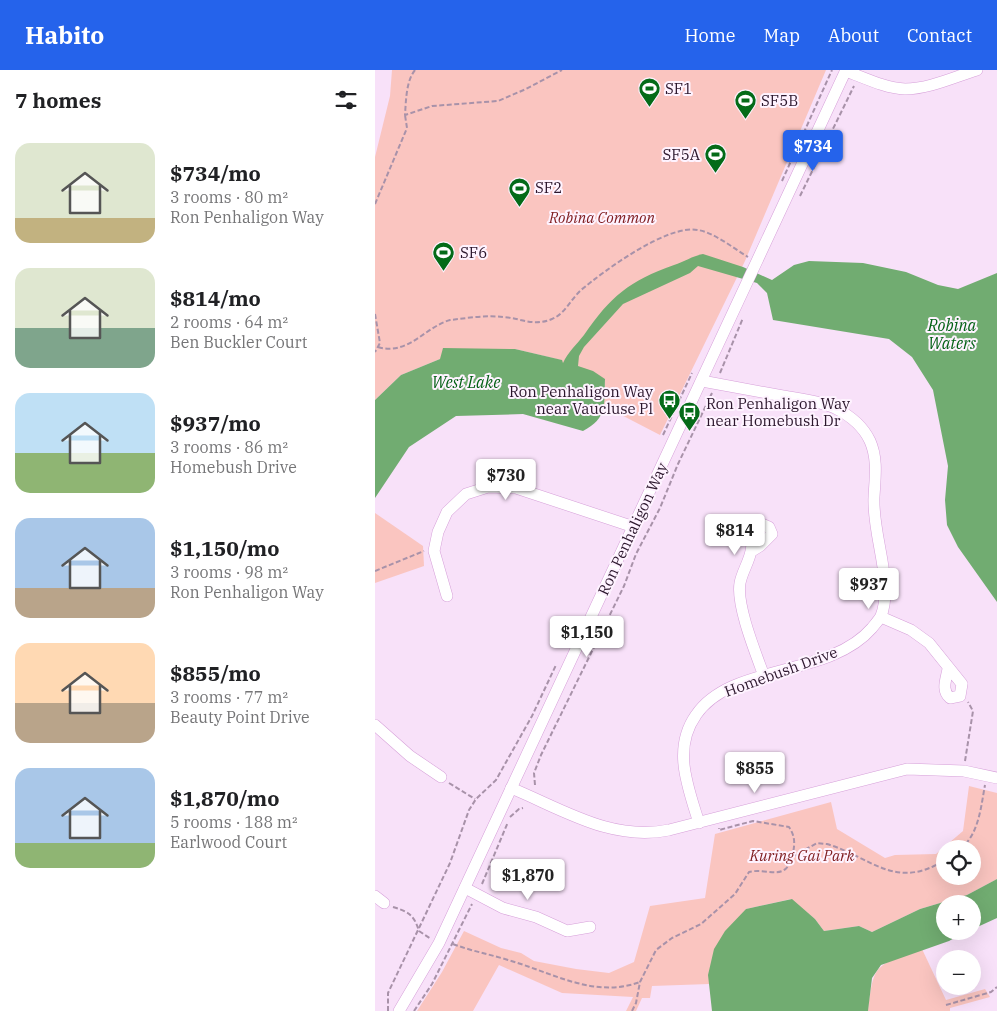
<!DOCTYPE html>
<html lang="en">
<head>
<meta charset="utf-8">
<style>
  body { margin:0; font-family:"IBM Plex Serif",serif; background:#f6f6f6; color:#202124; height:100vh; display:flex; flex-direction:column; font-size:19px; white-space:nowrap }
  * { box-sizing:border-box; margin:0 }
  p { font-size:16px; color:#757577 }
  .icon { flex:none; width:28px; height:28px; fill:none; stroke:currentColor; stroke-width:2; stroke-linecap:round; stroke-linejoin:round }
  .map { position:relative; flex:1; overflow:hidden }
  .drawer { display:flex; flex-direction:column; background:#fff; width:375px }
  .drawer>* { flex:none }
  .controls { position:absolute; left:561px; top:770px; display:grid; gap:10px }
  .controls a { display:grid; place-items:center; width:45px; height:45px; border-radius:50%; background:#fff; box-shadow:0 5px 20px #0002; font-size:25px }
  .price { position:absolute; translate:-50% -42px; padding:0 11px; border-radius:5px; background:#fff; color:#222; font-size:16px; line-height:32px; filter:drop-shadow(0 1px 2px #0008) }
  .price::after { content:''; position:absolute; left:50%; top:30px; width:15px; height:11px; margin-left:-8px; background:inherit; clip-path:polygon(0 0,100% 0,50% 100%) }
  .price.selected { background:#2563eb; color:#fff }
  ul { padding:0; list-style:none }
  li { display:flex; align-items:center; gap:15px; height:125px; padding:0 15px }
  li span { display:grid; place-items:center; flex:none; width:140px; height:100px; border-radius:15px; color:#555 }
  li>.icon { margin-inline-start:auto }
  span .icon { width:60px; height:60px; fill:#fffc; stroke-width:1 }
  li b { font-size:21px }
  h2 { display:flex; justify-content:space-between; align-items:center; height:60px; padding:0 15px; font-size:21px }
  header { display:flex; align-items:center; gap:30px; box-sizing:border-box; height:70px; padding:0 25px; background:#2563eb; color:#fff }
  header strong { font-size:24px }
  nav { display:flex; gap:28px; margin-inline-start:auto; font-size:18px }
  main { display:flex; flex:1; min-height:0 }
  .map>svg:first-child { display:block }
  .green { fill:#fac5c0; fill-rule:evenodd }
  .water { fill:#71ac71 }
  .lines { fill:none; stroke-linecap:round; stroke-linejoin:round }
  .minor-casing { stroke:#d6a0d9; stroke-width:12 }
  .path { stroke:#a892a9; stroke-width:2; stroke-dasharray:5 2.5; stroke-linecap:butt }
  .minor { stroke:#fff; stroke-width:11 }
  .labels { text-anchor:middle; stroke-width:4; stroke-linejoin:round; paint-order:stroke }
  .poi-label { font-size:15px; fill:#2b162c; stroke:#fef3ff; text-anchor:start }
  .park-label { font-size:15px; font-style:italic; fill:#7f1b1e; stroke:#fef3ff }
  .street-label { font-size:15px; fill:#2b162c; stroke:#fef3ff }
  .water-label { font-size:16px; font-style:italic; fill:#036115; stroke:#fef3ff }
</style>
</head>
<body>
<header>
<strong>Habito</strong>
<nav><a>Home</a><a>Map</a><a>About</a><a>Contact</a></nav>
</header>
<main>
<section class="drawer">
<h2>7 homes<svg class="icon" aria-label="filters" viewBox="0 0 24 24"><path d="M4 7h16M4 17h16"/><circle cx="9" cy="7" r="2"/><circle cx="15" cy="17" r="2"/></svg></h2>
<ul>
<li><span style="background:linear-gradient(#dfe7d0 75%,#c2b280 0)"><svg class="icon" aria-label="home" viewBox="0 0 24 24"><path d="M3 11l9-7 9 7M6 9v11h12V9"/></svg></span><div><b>$734/mo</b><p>3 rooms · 80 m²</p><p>Ron Penhaligon Way</p></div></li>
<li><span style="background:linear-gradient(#dfe7d0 60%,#7fa58c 0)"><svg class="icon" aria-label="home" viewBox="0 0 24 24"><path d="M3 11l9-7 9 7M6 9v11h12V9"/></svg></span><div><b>$814/mo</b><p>2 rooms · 64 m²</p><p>Ben Buckler Court</p></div></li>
<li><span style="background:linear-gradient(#bfe0f5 60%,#8fb573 0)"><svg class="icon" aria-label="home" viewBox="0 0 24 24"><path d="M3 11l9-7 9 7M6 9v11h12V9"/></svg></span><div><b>$937/mo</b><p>3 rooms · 86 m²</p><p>Homebush Drive</p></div></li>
<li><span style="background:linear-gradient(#a9c7e8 70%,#b9a48a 0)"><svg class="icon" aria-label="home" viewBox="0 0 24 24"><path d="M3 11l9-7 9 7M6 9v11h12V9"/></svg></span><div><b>$1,150/mo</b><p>3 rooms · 98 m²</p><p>Ron Penhaligon Way</p></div></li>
<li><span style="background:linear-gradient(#ffd9b3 60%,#b9a48a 0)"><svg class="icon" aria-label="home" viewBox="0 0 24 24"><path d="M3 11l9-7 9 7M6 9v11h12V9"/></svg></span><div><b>$855/mo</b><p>3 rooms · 77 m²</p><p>Beauty Point Drive</p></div></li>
<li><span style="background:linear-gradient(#a9c7e8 75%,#8fb573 0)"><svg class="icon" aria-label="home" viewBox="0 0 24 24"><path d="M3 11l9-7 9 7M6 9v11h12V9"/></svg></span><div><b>$1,870/mo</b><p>5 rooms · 188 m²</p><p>Earlwood Court</p></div></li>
</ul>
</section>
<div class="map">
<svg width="622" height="941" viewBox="0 0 622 941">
  <rect width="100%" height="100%" fill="#f8e1f9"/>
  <g class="green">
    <polygon points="17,0 451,0 370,191 285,365 229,336 230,309 188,294 186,290 140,279 65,289 26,305 0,330 0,87 15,26"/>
    <polygon points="0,443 48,476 49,496 0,513"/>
    <path d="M594 716 622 723V809L592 825 545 839 497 862 484 856 449 861 440 849 416 829 371 839 334 904V914L277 916 275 928H267L261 941H251L258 927 187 923 124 895 98 941H42L67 902 89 861 126 878 146 883 159 891 201 899 234 903 259 892 275 836 330 828 340 764 456 732 462 759 510 788 520 785 561 784 588 761ZM570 779H598V806H570Z"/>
    <path d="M547 879 571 930 610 919 615 927 575 938V941H493C499 890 501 897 547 879Z"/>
  </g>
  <g class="water">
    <path d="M328 184 368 197 397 210 419 195 434 191 488 193 531 202 563 215 583 219 622 203V532L583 477 572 455 570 430 573 396 558 320 537 287 514 269 398 250 392 223 382 213 323 196 315 203 248 234 209 277 204 286 203 296 218 301 230 309C229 334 233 348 208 361L148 344 81 346 34 377 0 428V330L26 305 65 289 68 278 140 279 187 290 188 293C193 282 202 274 209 265 236 226 254 211 299 195 309 192 317 186 328 184Z"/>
    <polygon points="622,809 622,848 598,859 598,834 570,834 570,861 592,861 574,871 506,895 497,908 493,941 337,941 333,905 339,879 350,861 371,839 417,829 440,849 449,861 484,856 497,862 545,839 592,825"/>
  </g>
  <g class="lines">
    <defs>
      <g id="minor">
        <path d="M471 1C490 8 510 18 530 19 554 19 579 7 602 0"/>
        <path d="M377 481 385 476 397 464 394 457 387 454C374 464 379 467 376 481 374 492 367 502 365 513 361 535 381 584 389 606"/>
        <polyline points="72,526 59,481 63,462 72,442 91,424 113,417 141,418 259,457"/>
        <path d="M506 547 536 560 554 573 587 614 585 626 575 628C566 620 571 610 573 599"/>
        <polyline points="0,655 35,686 66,707"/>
        <path d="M136 718C187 739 237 772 294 760L532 699 589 701 622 708"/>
        <path d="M324 753C313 717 297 679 321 645 356 593 454 608 497 558 500 554 504 550 506 546 519 512 497 465 499 427 500 408 503 389 495 371 488 356 474 345 460 338 445 331 425 329 408 326 381 321 354 316 327 311"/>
        <polyline points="90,818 128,838 161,847 192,861 215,857"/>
        <polyline points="0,826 9,833"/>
        <polyline points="24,941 64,873 471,0"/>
      </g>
    </defs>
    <use href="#minor" class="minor-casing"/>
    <g class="path">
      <path d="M40 0C31 11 31 31 30 45L57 36 123 31 151 19 187 0"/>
      <polyline points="407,111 457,0"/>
      <polyline points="425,126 479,16"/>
      <polyline points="0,134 32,58 30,45"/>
      <polyline points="0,244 5,273 0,282"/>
      <path d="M3 277C33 286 50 257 75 250 92 248 111 245 128 247 146 248 158 257 177 249 190 244 196 229 206 220 229 201 292 154 323 160 340 163 358 178 373 187"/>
      <polyline points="345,303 368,248"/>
      <polyline points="288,365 317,303"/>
      <polyline points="0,501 49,481"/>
      <polyline points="590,691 598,641 593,632"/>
      <polyline points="74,713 100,729"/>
      <polyline points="160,715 159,703 166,685 249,516 261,484 285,438 303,394 337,323"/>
      <polyline points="135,747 144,739 148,738"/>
      <path d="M585 779C604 765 606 736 610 715"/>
      <path d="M417 787 442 773 452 774C498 788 520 821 570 790"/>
      <polyline points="107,814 133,752"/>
      <path d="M18 837C34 842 39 845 44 861L56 869"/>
      <path d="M78 874C96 881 114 884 133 890 176 902 219 929 265 912"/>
      <polyline points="571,935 616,922 622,917"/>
      <polyline points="13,941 13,923 75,793 94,740 101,729 121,710 157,646 181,595"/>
      <polyline points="39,941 57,914 97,834"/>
      <path d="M257 941 261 933 265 912 281 880 297 868 326 854 360 824 374 802C393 797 412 814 418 783 420 773 420 766 414 757L378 751 344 760V758"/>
    </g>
    <use href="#minor" class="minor"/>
  </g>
  <defs>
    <symbol id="stadium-pin" viewBox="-11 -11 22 30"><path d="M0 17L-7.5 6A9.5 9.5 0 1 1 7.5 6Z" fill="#046b18" stroke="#fef3ff"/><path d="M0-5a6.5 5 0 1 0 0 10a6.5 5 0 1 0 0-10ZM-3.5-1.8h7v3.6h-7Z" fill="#fff"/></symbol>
    <symbol id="bus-pin" viewBox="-11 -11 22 30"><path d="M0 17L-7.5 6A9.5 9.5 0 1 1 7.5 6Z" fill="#046b18" stroke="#fef3ff"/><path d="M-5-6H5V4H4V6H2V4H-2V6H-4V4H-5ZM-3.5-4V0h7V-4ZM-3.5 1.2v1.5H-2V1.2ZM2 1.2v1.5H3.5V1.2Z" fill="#fff"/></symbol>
  </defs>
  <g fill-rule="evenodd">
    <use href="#stadium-pin" x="262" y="6" width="25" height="34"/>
    <use href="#stadium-pin" x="358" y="18" width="25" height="34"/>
    <use href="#stadium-pin" x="328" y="72" width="25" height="34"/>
    <use href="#stadium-pin" x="132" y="106" width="25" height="34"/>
    <use href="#stadium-pin" x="56" y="170" width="25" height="34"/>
    <use href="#bus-pin" x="282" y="318" width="25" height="34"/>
    <use href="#bus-pin" x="302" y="330" width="25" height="34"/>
  </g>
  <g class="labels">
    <g class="poi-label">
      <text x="290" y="24">SF1</text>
      <text x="386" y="36">SF5B</text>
      <text x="325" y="90" text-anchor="end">SF5A</text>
      <text x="160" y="123">SF2</text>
      <text x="85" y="188">SF6</text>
      <text x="278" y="327" text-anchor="end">Ron Penhaligon Way<tspan x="278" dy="17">near Vaucluse Pl</tspan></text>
      <text x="331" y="339">Ron Penhaligon Way<tspan x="331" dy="17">near Homebush Dr</tspan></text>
    </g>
    <g class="park-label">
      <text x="227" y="153">Robina Common</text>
      <text x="427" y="791">Kuring Gai Park</text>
    </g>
    <g class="street-label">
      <text transform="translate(258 459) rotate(-65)" y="5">Ron Penhaligon Way</text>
      <text transform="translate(406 602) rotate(-20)" y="5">Homebush Drive</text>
    </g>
    <g class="water-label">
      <text x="577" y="261">Robina<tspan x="577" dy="18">Waters</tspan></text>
      <text x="91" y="318">West Lake</text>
    </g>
  </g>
</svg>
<div class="controls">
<a><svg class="icon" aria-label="locate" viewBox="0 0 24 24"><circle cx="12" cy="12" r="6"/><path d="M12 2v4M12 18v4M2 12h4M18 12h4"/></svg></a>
<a>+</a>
<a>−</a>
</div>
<b class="price selected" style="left:438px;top:102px">$734</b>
<b class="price" style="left:131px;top:431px">$730</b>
<b class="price" style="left:360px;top:486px">$814</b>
<b class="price" style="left:494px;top:540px">$937</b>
<b class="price" style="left:212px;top:588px">$1,150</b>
<b class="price" style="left:380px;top:724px">$855</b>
<b class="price" style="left:153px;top:831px">$1,870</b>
</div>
</main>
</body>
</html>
